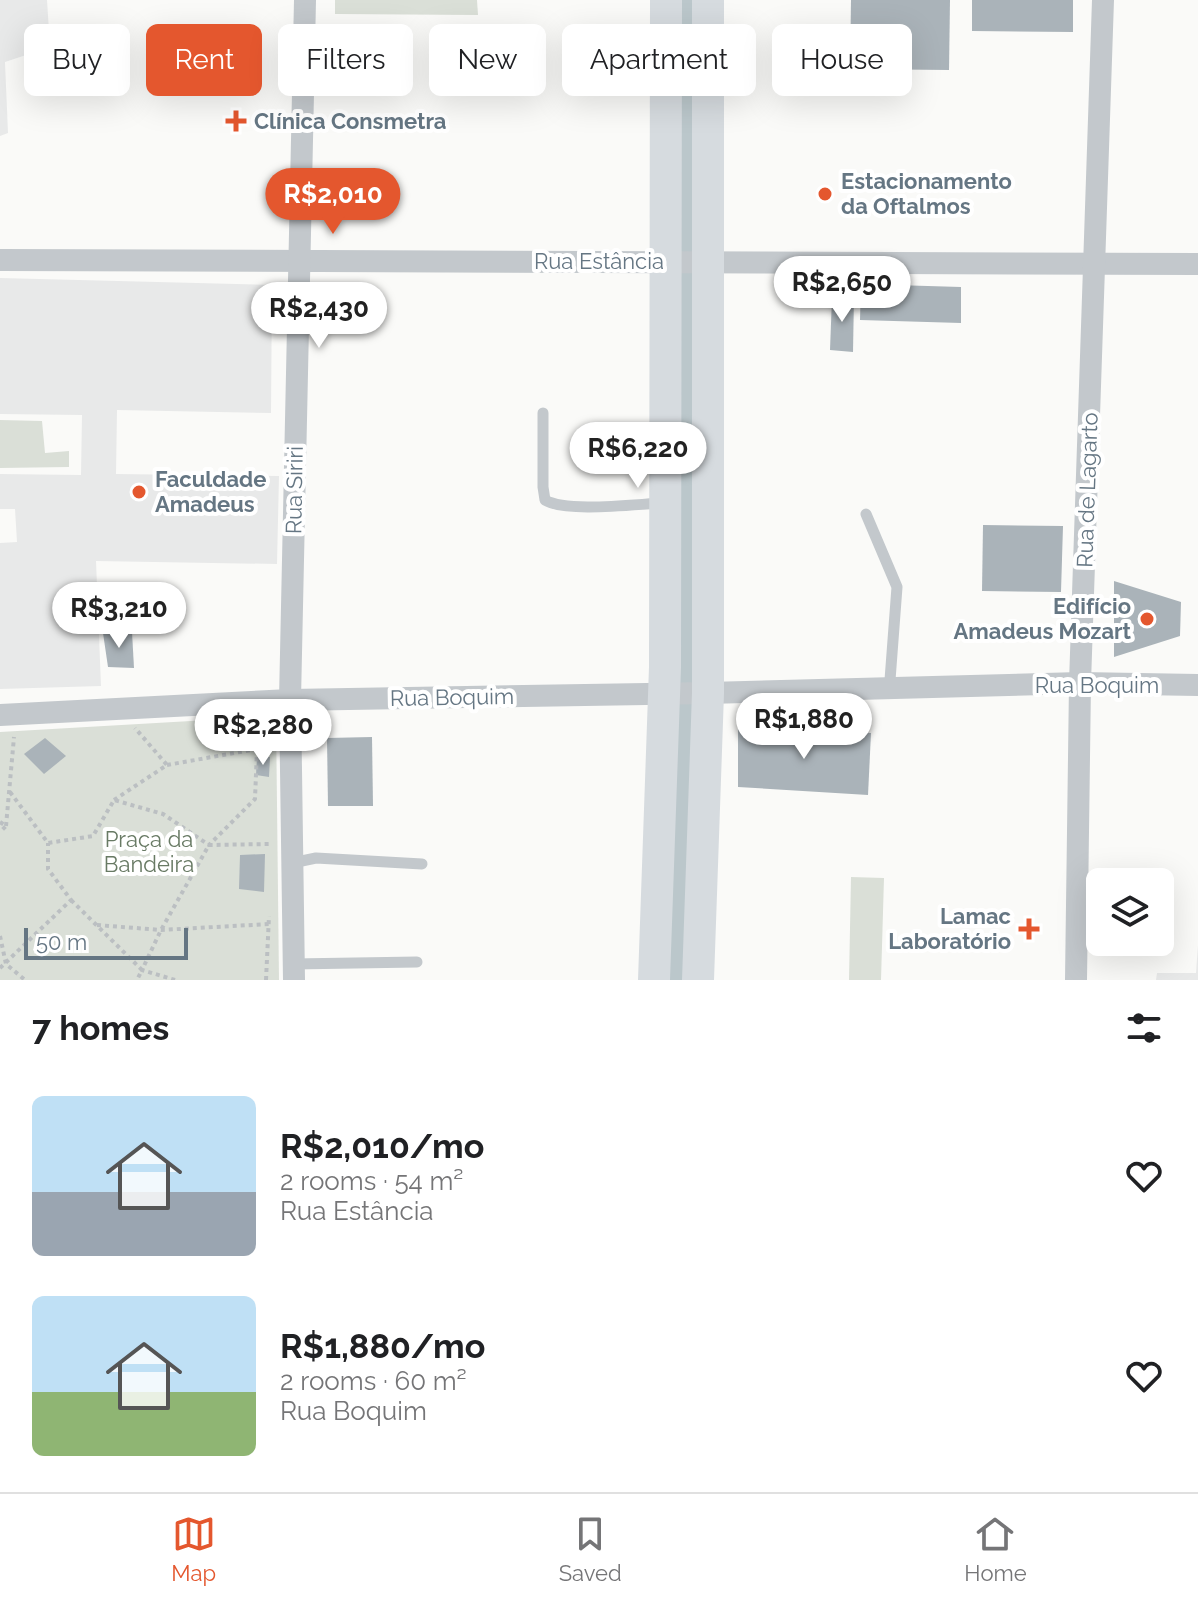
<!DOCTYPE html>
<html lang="en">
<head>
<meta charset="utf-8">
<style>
  body { margin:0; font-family:Raleway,sans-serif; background:#f2f2f2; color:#202124; height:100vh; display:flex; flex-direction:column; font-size:30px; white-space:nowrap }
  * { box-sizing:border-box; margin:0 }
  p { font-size:26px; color:#757577 }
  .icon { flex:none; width:44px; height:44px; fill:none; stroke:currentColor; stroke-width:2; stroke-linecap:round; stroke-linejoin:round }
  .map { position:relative; height:980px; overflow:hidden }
  .side { display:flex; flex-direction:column; background:#fff; flex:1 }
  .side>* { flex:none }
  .banner { position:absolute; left:24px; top:24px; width:1150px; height:72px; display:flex; gap:16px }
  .buttons { position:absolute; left:1086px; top:868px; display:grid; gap:16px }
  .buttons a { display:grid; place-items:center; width:88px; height:88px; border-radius:12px; background:#fff; box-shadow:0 8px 32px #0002; font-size:40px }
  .scale { position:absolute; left:24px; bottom:20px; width:164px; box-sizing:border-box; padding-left:8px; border:4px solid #657683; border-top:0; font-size:22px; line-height:28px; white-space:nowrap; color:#657683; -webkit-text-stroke:6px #fff; paint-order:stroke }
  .price { position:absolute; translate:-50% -68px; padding:0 18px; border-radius:28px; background:#fff; color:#222; font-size:26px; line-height:52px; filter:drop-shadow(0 2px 4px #0008) }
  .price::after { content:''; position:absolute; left:50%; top:48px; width:24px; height:18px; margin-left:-12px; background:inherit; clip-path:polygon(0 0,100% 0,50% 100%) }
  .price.active { background:#e4572e; color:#fff }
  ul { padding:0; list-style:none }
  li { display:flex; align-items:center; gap:24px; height:200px; padding:0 32px }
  li span { display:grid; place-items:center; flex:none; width:224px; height:160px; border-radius:12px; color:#555 }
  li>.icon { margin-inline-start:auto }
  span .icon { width:96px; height:96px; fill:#fffc; stroke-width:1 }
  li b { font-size:34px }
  h2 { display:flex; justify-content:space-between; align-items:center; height:96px; padding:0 32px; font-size:34px }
  .tag { padding:0 28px; border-radius:12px; background:#fff; box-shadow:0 8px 32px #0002; font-size:28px; line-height:72px }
  .tag.active { background:#e4572e; color:#fff }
  .menu { display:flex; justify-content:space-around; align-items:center; height:112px; border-top:2px solid #e0e0e0; background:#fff; font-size:22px; color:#757577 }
  .menu a { display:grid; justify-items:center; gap:4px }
  .menu .active { color:#e4572e }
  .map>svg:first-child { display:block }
  .built { fill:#e8e9e9 }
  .green { fill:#dadfd7 }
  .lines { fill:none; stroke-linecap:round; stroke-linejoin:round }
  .canal { stroke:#bbc7cb; stroke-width:22 }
  .building { fill:#aab3b9 }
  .path { stroke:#bbbfc2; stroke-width:4; stroke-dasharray:4 4; stroke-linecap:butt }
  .lane { stroke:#c3c8cc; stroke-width:11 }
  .street { stroke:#c3c8cc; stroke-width:22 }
  .secondary { stroke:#d6dbdf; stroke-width:32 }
  .poi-dot { fill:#e4572e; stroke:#fff; stroke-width:3 }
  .labels { text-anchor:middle; stroke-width:8; stroke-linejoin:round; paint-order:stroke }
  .poi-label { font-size:22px; font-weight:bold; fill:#657683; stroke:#fff; text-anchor:start }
  .street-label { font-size:22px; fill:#657683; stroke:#fff }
  .park-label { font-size:22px; fill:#687a64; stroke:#fff }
</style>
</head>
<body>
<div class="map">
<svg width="1198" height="980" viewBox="0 0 1198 980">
  <rect width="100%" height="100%" fill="#fafaf8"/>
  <g class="built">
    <polygon points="0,0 47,0 50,47 5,62 8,133 0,136"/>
    <polygon points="0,278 272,285 271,413 117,410 116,474 279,476 277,564 96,561 101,686 0,689 0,543 17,542 15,509 0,509 0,474 81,475 82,415 0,414"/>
    <polygon points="1198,945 1198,980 1156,980 1157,973 1196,973"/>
  </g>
  <g class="green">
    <polygon points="335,0 477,0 478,15 335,14"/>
    <polygon points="0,420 42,421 45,453 69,451 69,467 0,468"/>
    <polygon points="276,716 279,980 0,980 0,732"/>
    <polygon points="851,877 884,878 881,980 849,980"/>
  </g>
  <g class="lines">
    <polyline class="canal" points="677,980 682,652 686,0"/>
  </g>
  <g class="building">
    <polygon points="851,0 950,0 949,70 850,69"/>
    <polygon points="972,0 1073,0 1073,32 972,31"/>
    <polygon points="861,284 961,287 961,323 860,320"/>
    <polygon points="854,296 853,352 830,350 832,297"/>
    <polygon points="983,525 1063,526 1061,592 982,591"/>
    <polygon points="1114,581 1181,602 1180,636 1114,657"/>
    <polygon points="132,632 134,668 108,667 103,633"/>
    <polygon points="738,728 871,733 868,795 738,787"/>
    <polygon points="372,737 373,806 328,806 327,738"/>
    <polygon points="45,738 66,756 44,774 24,754"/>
    <polygon points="257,757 270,757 269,777 256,775"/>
    <polygon points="265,854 264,892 239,889 240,855"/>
  </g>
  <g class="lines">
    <g class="path">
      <polyline points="167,765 257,749"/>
      <polyline points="10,792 48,843 93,836 114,800 163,814 209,845 255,799 257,749 270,738"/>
      <polyline points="114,800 167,765 135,728"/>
      <polyline points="0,822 6,826 0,832"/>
      <polyline points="6,826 14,737"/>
      <polyline points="71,900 142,970 137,980"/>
      <polyline points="97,925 161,930 269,924"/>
      <polyline points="0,936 6,964 25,980"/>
      <polyline points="0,968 71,900 48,869 48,843"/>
      <polyline points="175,980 142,970 161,930 209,845 271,844"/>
      <polyline points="266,980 269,916"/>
    </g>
    <g class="lane">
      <path d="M543 413V487L545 500C566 513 637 504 664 503"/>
      <polyline points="866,514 897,587 890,680 893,688"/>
      <polyline points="292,863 316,858 422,864"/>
      <polyline points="293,964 417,962"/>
    </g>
    <g class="street">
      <polyline points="0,260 1198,264"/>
      <polyline points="0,715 290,700 708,693 1080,683 1198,685"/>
      <polyline points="294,980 290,700 305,0"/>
      <polyline points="1076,980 1080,683 1103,0"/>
    </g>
    <g class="secondary">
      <polyline points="654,980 665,667 666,0"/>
      <polyline points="698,980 708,693 708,0"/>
    </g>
  </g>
  <g class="poi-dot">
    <path d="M232 109h8v8h8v8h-8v8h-8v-8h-8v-8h8z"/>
    <circle cx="825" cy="194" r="8"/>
    <circle cx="139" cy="492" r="8"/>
    <circle cx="1147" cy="619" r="8"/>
    <path d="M1025 917h8v8h8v8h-8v8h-8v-8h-8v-8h8z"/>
  </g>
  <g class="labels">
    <g class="poi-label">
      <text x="254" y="129">Clínica Consmetra</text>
      <text x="841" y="189">Estacionamento<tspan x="841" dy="25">da Oftalmos</tspan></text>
      <text x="155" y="487">Faculdade<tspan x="155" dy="25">Amadeus</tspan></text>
      <text x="1131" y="614" text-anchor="end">Edifício<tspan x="1131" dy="25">Amadeus Mozart</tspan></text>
      <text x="1011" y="924" text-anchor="end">Lamac<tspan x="1011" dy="25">Laboratório</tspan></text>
    </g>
    <g class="street-label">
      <text x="599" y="269">Rua Estância</text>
      <text transform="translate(294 490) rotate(-89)" y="8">Rua Siriri</text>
      <text transform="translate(1087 490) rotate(-88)" y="8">Rua de Lagarto</text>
      <text x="1097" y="693">Rua Boquim</text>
      <text transform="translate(452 697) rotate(-1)" y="8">Rua Boquim</text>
    </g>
    <g class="park-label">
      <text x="149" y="847">Praça da<tspan x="149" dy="25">Bandeira</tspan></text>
    </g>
  </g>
</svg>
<div class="buttons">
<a><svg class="icon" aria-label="layers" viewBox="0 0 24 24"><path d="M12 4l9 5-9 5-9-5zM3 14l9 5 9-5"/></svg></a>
</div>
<div class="scale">50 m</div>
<b class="price active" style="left:333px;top:236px">R$2,010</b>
<b class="price" style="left:842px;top:324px">R$2,650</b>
<b class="price" style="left:319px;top:350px">R$2,430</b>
<b class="price" style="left:638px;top:490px">R$6,220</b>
<b class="price" style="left:119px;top:650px">R$3,210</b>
<b class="price" style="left:804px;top:761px">R$1,880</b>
<b class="price" style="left:263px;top:767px">R$2,280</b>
<div class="banner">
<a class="tag">Buy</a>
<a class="tag active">Rent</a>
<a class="tag">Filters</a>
<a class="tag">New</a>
<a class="tag">Apartment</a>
<a class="tag">House</a>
</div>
</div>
<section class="side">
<h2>7 homes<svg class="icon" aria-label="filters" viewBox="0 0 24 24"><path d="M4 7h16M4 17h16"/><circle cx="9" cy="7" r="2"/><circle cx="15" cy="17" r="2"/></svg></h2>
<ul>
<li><span style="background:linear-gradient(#bfe0f5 60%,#9aa5b1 0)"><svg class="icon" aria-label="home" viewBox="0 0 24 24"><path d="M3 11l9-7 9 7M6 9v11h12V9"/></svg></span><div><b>R$2,010/mo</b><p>2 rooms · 54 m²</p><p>Rua Estância</p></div><svg class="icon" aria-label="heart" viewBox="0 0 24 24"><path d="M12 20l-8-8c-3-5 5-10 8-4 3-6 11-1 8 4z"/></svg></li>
<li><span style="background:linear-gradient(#bfe0f5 60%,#8fb573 0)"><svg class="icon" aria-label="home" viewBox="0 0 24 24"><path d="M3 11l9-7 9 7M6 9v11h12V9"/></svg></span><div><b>R$1,880/mo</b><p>2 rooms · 60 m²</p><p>Rua Boquim</p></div><svg class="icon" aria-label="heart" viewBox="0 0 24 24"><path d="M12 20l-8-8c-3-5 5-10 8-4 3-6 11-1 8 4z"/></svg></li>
</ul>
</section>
<nav class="menu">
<a class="active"><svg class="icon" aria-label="map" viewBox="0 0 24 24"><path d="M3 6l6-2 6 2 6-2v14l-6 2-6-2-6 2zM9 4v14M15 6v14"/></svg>Map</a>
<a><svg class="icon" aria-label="saved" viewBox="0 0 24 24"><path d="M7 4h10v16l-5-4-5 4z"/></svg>Saved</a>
<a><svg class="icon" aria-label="home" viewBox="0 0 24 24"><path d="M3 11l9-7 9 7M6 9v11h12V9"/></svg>Home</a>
</nav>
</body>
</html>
